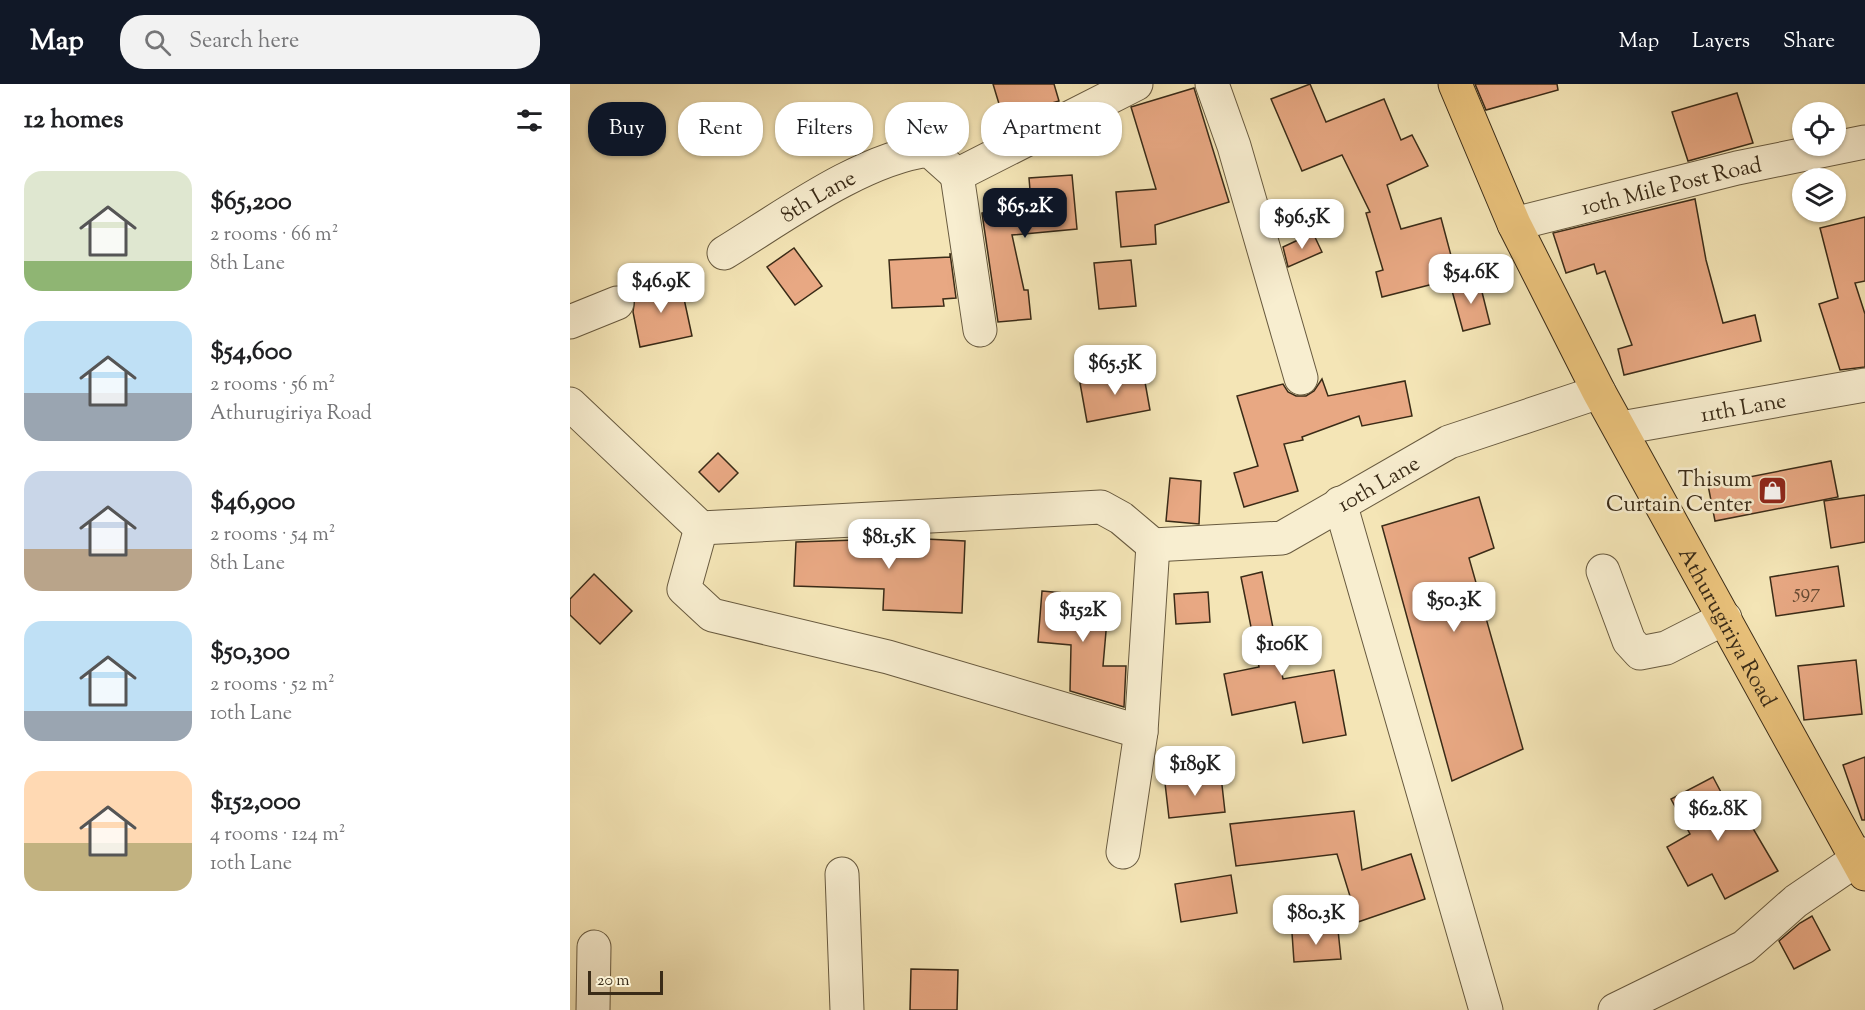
<!DOCTYPE html>
<html lang="en">
<head>
<meta charset="utf-8">
<style>
  body { margin:0; font-family:"Sorts Mill Goudy",serif; background:#f2f2f2; color:#202124; height:100vh; display:flex; flex-direction:column; font-size:22px; white-space:nowrap }
  * { box-sizing:border-box; margin:0 }
  p { font-size:20px; color:#757577 }
  .icon { flex:none; width:33px; height:33px; fill:none; stroke:currentColor; stroke-width:2; stroke-linecap:round; stroke-linejoin:round }
  .map { position:relative; flex:1; overflow:hidden }
  .drawer { display:flex; flex-direction:column; background:#fff; width:570px }
  .drawer>* { flex:none }
  .hud { position:absolute; left:18px; top:18px; width:570px; height:54px; display:flex; gap:12px }
  .controls { position:absolute; left:1222px; top:18px; display:grid; gap:12px }
  .controls a { display:grid; place-items:center; width:54px; height:54px; border-radius:50%; background:#fff; box-shadow:0 2px 4px #0004; font-size:30px }
  .scale { position:absolute; left:18px; bottom:15px; width:75px; box-sizing:border-box; padding-left:6px; border:3px solid #3a2b17; border-top:0; font-size:16px; line-height:21px; white-space:nowrap; color:#3a2b17; -webkit-text-stroke:4px #f8eed0; paint-order:stroke }
  .price { position:absolute; translate:-50% -51px; padding:0 14px; border-radius:12px; background:#fff; color:#222; font-size:20px; line-height:39px; filter:drop-shadow(0 2px 3px #0008) }
  .price::after { content:''; position:absolute; left:50%; top:36px; width:18px; height:14px; margin-left:-9px; background:inherit; clip-path:polygon(0 0,100% 0,50% 100%) }
  .price.current { background:#111827; color:#fff }
  ul { padding:0; list-style:none }
  li { display:flex; align-items:center; gap:18px; height:150px; padding:0 24px }
  li span { display:grid; place-items:center; flex:none; width:168px; height:120px; border-radius:18px; color:#555 }
  li>.icon { margin-inline-start:auto }
  span .icon { width:72px; height:72px; fill:#fffc; stroke-width:1 }
  li b { font-size:26px }
  h2 { display:flex; justify-content:space-between; align-items:center; height:72px; padding:0 24px; font-size:26px }
  .chip { padding:0 21px; border-radius:24px; background:#fff; box-shadow:0 2px 4px #0004; font-size:21px; line-height:54px }
  .chip.current { background:#111827; color:#fff }
  header { display:flex; align-items:center; gap:36px; box-sizing:border-box; height:84px; padding:0 30px; background:#111827; color:#fff }
  header strong { font-size:28px }
  nav { display:flex; gap:33px; margin-inline-start:auto; font-size:21px }
  .search { width:420px; height:54px; background:#f2f2f2; display:flex; align-items:center; gap:15px; box-sizing:border-box; padding:0 21px; border-radius:24px; color:#757577; font-size:22px }
  main { display:flex; flex:1; min-height:0 }
  .map>svg:first-child { display:block }
  .building { fill:#e8a883; stroke:#3a2b17; stroke-width:1.5 }
  .lines { fill:none; stroke-linecap:round; stroke-linejoin:round }
  .minor-casing { stroke:#685a3f; stroke-width:35 }
  .major-casing { stroke:#3a2b17; stroke-width:35 }
  .minor { stroke:#f8eed0; stroke-width:33 }
  .major { stroke:#eac27b; stroke-width:33 }
  .labels { text-anchor:middle; stroke-width:5; stroke-linejoin:round; paint-order:stroke }
  .number-label { font-size:20px; fill:#664a32 }
  .street-label { font-size:22px; fill:#3a2b17; stroke:#f8eed0 }
  .poi-label { font-size:22px; fill:#3a2b17; stroke:#f8eed0; text-anchor:end }
</style>
</head>
<body>
<header>
<strong>Map</strong>
<div class="search"><svg class="icon" aria-label="search" viewBox="0 0 24 24"><circle cx="10" cy="10" r="6"/><path d="M15 15l6 6"/></svg>Search here</div>
<nav><a>Map</a><a>Layers</a><a>Share</a></nav>
</header>
<main>
<section class="drawer">
<h2>12 homes<svg class="icon" aria-label="filters" viewBox="0 0 24 24"><path d="M4 7h16M4 17h16"/><circle cx="9" cy="7" r="2"/><circle cx="15" cy="17" r="2"/></svg></h2>
<ul>
<li><span style="background:linear-gradient(#dfe7d0 75%,#8fb573 0)"><svg class="icon" aria-label="home" viewBox="0 0 24 24"><path d="M3 11l9-7 9 7M6 9v11h12V9"/></svg></span><div><b>$65,200</b><p>2 rooms · 66 m²</p><p>8th Lane</p></div></li>
<li><span style="background:linear-gradient(#bfe0f5 60%,#9aa5b1 0)"><svg class="icon" aria-label="home" viewBox="0 0 24 24"><path d="M3 11l9-7 9 7M6 9v11h12V9"/></svg></span><div><b>$54,600</b><p>2 rooms · 56 m²</p><p>Athurugiriya Road</p></div></li>
<li><span style="background:linear-gradient(#c9d6e8 65%,#b9a48a 0)"><svg class="icon" aria-label="home" viewBox="0 0 24 24"><path d="M3 11l9-7 9 7M6 9v11h12V9"/></svg></span><div><b>$46,900</b><p>2 rooms · 54 m²</p><p>8th Lane</p></div></li>
<li><span style="background:linear-gradient(#bfe0f5 75%,#9aa5b1 0)"><svg class="icon" aria-label="home" viewBox="0 0 24 24"><path d="M3 11l9-7 9 7M6 9v11h12V9"/></svg></span><div><b>$50,300</b><p>2 rooms · 52 m²</p><p>10th Lane</p></div></li>
<li><span style="background:linear-gradient(#ffd9b3 60%,#c2b280 0)"><svg class="icon" aria-label="home" viewBox="0 0 24 24"><path d="M3 11l9-7 9 7M6 9v11h12V9"/></svg></span><div><b>$152,000</b><p>4 rooms · 124 m²</p><p>10th Lane</p></div></li>
</ul>
</section>
<div class="map">
<svg width="1295" height="926" viewBox="0 0 1295 926">
  <rect width="100%" height="100%" fill="#f4e5b6"/>
  <filter id="stains"><feTurbulence type="fractalNoise" baseFrequency=".00333" numOctaves="4"/><feColorMatrix values="0 0 0 0 .2 0 0 0 0 .09 0 0 0 0 .02 0 0 0 .5 -.17"/></filter>
  <radialGradient id="worn" r=".72"><stop offset=".6" stop-color="#630" stop-opacity="0"/><stop offset="1" stop-color="#630" stop-opacity=".3"/></radialGradient>
  <g class="building">
    <polygon points="423,0 484,0 489,17 433,33"/>
    <polygon points="740,0 756,38 814,15 831,56 842,51 858,82 817,101 831,145 871,134 887,194 812,213 806,188 813,186 796,129 800,128 772,71 732,87 701,15"/>
    <polygon points="905,0 987,0 988,6 916,26"/>
    <polygon points="624,4 659,118 585,141 586,160 551,163 546,108 586,105 561,23"/>
    <polygon points="1167,9 1183,59 1118,77 1102,28"/>
    <polygon points="502,91 507,145 442,151 454,206 458,206 461,235 428,238 412,129 461,118 459,94"/>
    <polygon points="1125,115 1136,176 1153,239 1185,231 1191,257 1054,291 1048,265 1062,261 1035,187 1027,190 1024,180 996,189 983,149"/>
    <polygon points="1295,133 1295,197 1285,199 1295,230 1295,283 1270,286 1249,220 1268,214 1250,144"/>
    <polygon points="743,149 752,168 718,183 713,163"/>
    <polygon points="224,164 252,202 225,221 197,183"/>
    <polygon points="380,169 386,214 373,215 374,222 322,224 319,176 380,173"/>
    <polygon points="561,176 566,222 529,225 524,179"/>
    <polygon points="110,196 122,252 70,263 63,228 65,213 60,206"/>
    <polygon points="909,196 920,240 893,247 881,203"/>
    <polygon points="573,287 580,326 517,338 510,299"/>
    <polygon points="752,295 758,312 835,297 842,332 792,342 789,332 732,353 733,356 714,360 728,407 674,423 664,389 688,382 667,312 713,300 718,308 726,312 736,312 744,307"/>
    <polygon points="148,369 168,389 149,408 129,388"/>
    <polygon points="1261,377 1268,413 1145,437 1138,401"/>
    <polygon points="600,394 631,397 629,440 596,437"/>
    <polygon points="1295,411 1295,458 1261,464 1254,417"/>
    <polygon points="909,413 924,464 899,474 953,665 882,697 812,442"/>
    <polygon points="316,453 395,457 392,529 313,526 314,505 224,502 226,458 316,455"/>
    <polygon points="1268,482 1274,522 1206,532 1200,493"/>
    <polygon points="692,488 713,595 764,586 776,651 733,659 725,618 662,631 654,590 689,583 671,493"/>
    <polygon points="24,490 62,527 30,560 0,531 0,515"/>
    <polygon points="472,507 539,513 533,582 556,582 554,623 500,607 501,561 468,558"/>
    <polygon points="638,508 640,538 606,540 604,510"/>
    <polygon points="1286,576 1292,630 1234,636 1228,582"/>
    <polygon points="1295,673 1295,736 1292,736 1273,681"/>
    <polygon points="651,692 655,728 599,734 595,699"/>
    <polygon points="1143,693 1162,729 1171,724 1208,787 1155,815 1142,790 1118,802 1097,763 1120,750 1101,715"/>
    <polygon points="784,727 792,786 841,770 855,815 788,838 767,770 666,782 660,740"/>
    <polygon points="661,791 667,829 611,838 605,800"/>
    <polygon points="1242,832 1260,866 1224,885 1209,857 1230,839"/>
    <polygon points="768,846 771,875 724,878 722,849"/>
    <polygon points="341,885 388,886 387,926 340,926"/>
  </g>
  <g class="lines">
    <defs>
      <g id="minor">
        <polyline points="642,0 664,62 731,294"/>
        <polyline points="387,91 410,246"/>
        <path id="s1" d="M944 140 1167 84 1295 58"/>
        <path id="s2" d="M154 169C213 133 291 75 359 66L387 91 566 0"/>
        <polyline points="0,238 47,219"/>
        <polyline points="0,320 131,444 531,423 551,434 583,461 571,648 553,768"/>
        <path id="s3" d="M1051 344 1295 301"/>
        <polyline points="770,419 916,926"/>
        <polyline points="131,444 114,505 142,531 318,573 571,648"/>
        <path id="s4" d="M583 461 712 454 879 358 1029 308"/>
        <polyline points="1033,487 1059,557 1070,569 1096,564 1155,534"/>
        <polyline points="272,790 277,926"/>
        <polyline points="23,926 24,863"/>
        <polyline points="1045,926 1174,863 1226,817 1295,770"/>
      </g>
      <g id="major">
        <path id="s5" d="M885 0 944 140 1029 308 1295 790"/>
      </g>
    </defs>
    <use href="#minor" class="minor-casing"/>
    <use href="#major" class="major-casing"/>
    <use href="#minor" class="minor"/>
    <use href="#major" class="major"/>
  </g>
  <defs>
    <symbol id="shop-square" viewBox="-11 -11 22 22"><rect x="-9" y="-9" width="18" height="18" rx="4" fill="#8f2418" stroke="#f8eed0"/><path d="M-5-2.5h2.3a2.7 3.5 0 0 1 5.4 0H5L5.5 6h-11ZM-1.5-2.5h3a1.5 2.3 0 0 0-3 0Z" fill="#fff"/></symbol>
  </defs>
  <g fill-rule="evenodd">
    <use href="#shop-square" x="1186" y="390" width="33" height="33"/>
  </g>
  <g class="labels">
    <g class="number-label">
      <text x="1237" y="514">597</text>
    </g>
    <g class="street-label">
      <text dy="8" stroke="none"><textPath href="#s1" startOffset="162">10th Mile Post Road</textPath></text>
      <text dy="8" stroke="none"><textPath href="#s2" startOffset="110">8th Lane</textPath></text>
      <text dy="8" stroke="none"><textPath href="#s3" startOffset="124">11th Lane</textPath></text>
      <text dy="8" stroke="none"><textPath href="#s4" startOffset="240">10th Lane</textPath></text>
      <text dy="8" stroke="none"><textPath href="#s5" startOffset="608">Athurugiriya Road</textPath></text>
    </g>
    <g class="poi-label">
      <text x="1182" y="402">Thisum<tspan x="1182" dy="25">Curtain Center</tspan></text>
    </g>
  </g>
  <rect width="100%" height="100%" filter="url(#stains)"/>
  <rect width="100%" height="100%" fill="url(#worn)"/>
</svg>
<div class="controls">
<a><svg class="icon" aria-label="locate" viewBox="0 0 24 24"><circle cx="12" cy="12" r="6"/><path d="M12 2v4M12 18v4M2 12h4M18 12h4"/></svg></a>
<a><svg class="icon" aria-label="layers" viewBox="0 0 24 24"><path d="M12 4l9 5-9 5-9-5zM3 14l9 5 9-5"/></svg></a>
</div>
<div class="scale">20 m</div>
<b class="price current" style="left:455px;top:155px">$65.2K</b>
<b class="price" style="left:732px;top:166px">$96.5K</b>
<b class="price" style="left:901px;top:221px">$54.6K</b>
<b class="price" style="left:91px;top:230px">$46.9K</b>
<b class="price" style="left:545px;top:312px">$65.5K</b>
<b class="price" style="left:319px;top:486px">$81.5K</b>
<b class="price" style="left:884px;top:549px">$50.3K</b>
<b class="price" style="left:513px;top:559px">$152K</b>
<b class="price" style="left:712px;top:593px">$106K</b>
<b class="price" style="left:625px;top:713px">$189K</b>
<b class="price" style="left:1148px;top:758px">$62.8K</b>
<b class="price" style="left:746px;top:862px">$80.3K</b>
<div class="hud">
<a class="chip current">Buy</a>
<a class="chip">Rent</a>
<a class="chip">Filters</a>
<a class="chip">New</a>
<a class="chip">Apartment</a>
</div>
</div>
</main>
</body>
</html>
